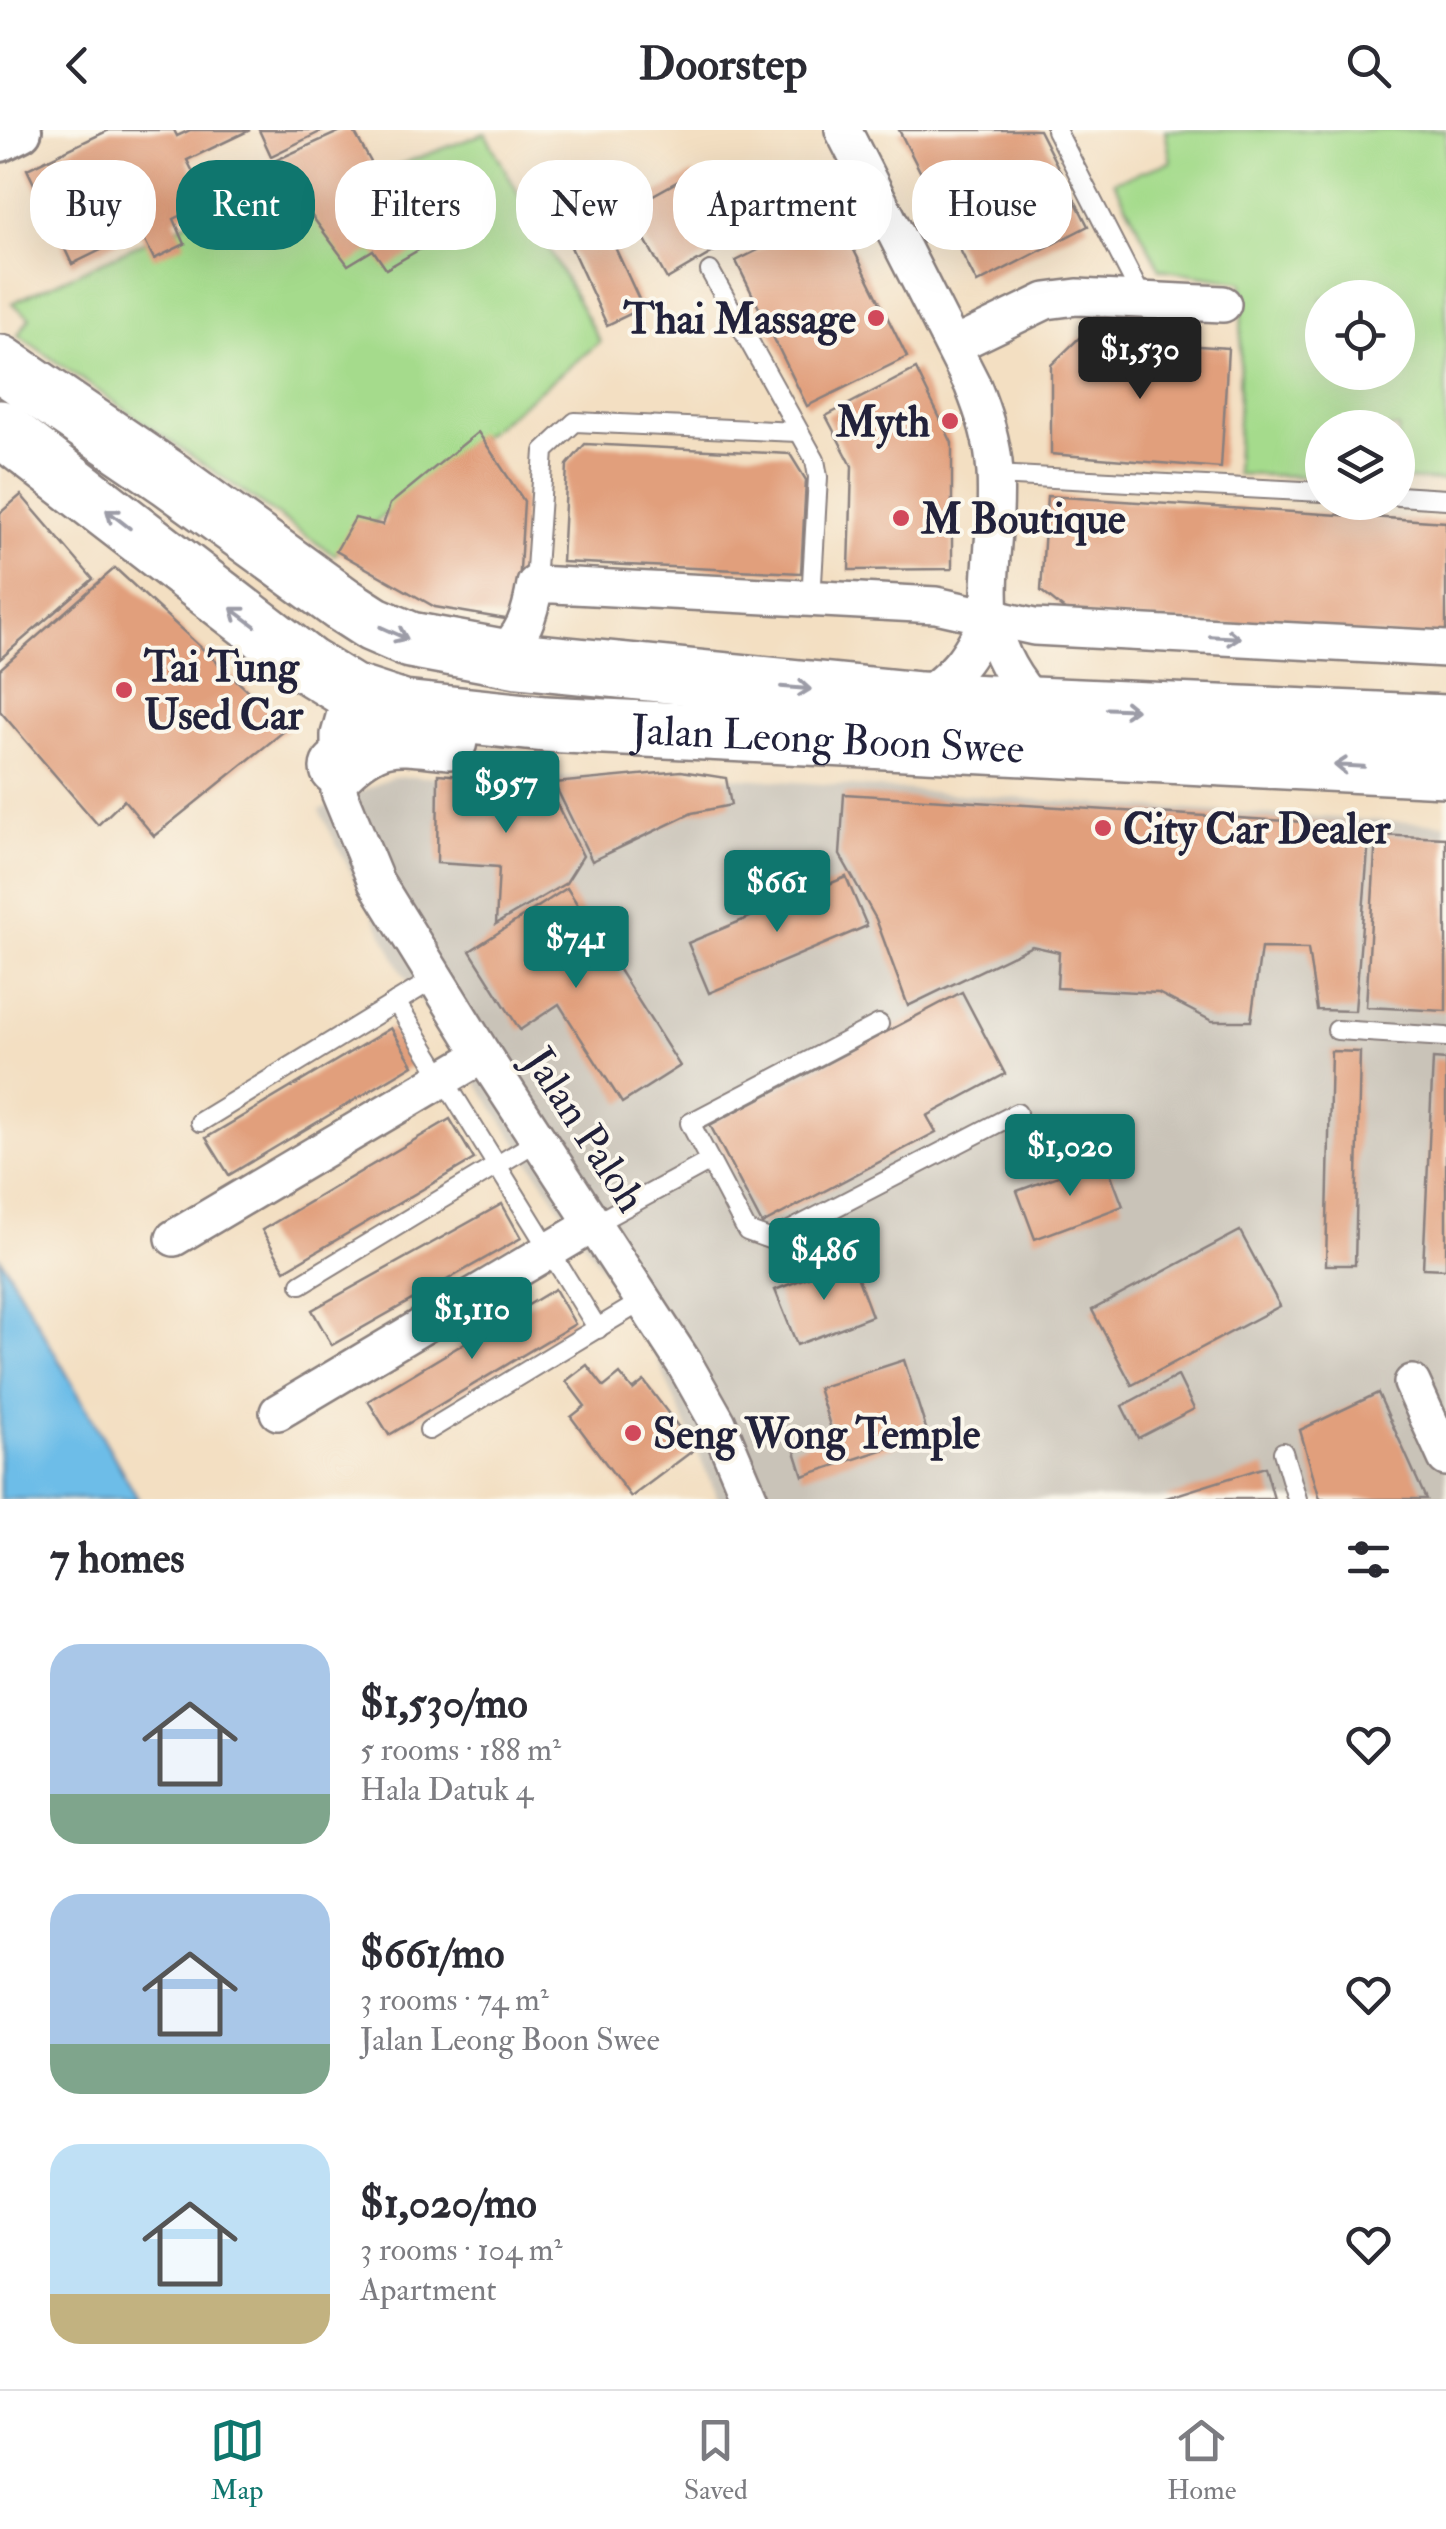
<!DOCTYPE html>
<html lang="en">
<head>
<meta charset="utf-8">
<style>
  body { margin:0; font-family:"IM FELL Double Pica",serif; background:#f2f2f3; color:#2b2b33; height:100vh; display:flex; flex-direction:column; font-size:38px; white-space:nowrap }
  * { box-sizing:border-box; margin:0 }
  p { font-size:32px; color:#7c7c81 }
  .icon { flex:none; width:55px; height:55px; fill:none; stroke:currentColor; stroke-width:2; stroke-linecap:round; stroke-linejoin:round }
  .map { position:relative; height:1369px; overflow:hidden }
  .side { display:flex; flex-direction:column; background:#fff; flex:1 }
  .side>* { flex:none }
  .guide { position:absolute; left:30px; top:30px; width:1388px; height:90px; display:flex; gap:20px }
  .tools { position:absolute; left:1305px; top:150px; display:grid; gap:20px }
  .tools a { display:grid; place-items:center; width:110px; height:110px; border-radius:50%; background:#fff; box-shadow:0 10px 40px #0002; font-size:50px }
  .price { position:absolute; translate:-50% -85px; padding:0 22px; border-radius:10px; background:#0f766e; color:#fff; font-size:32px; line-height:65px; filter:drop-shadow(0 2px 5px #0008) }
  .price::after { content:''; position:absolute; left:50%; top:60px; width:30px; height:22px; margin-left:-15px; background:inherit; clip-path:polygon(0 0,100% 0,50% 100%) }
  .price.on { background:#222; color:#fff }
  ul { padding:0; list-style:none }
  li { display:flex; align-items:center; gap:30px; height:250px; padding:0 50px }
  li span { display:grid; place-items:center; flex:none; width:280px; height:200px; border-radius:30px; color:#555 }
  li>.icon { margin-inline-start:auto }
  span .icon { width:120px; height:120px; fill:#fffc; stroke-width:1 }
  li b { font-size:42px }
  h2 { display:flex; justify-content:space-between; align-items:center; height:120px; padding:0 50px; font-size:42px }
  .chip { padding:0 35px; border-radius:40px; background:#fff; box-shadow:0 10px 40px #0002; font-size:35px; line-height:90px }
  .chip.on { background:#0f766e; color:#fff }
  header { display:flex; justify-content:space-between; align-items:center; height:130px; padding:0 50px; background:#fff; font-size:45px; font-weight:700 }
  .menu { display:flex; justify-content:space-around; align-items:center; height:140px; border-top:2px solid #e1e1e2; background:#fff; font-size:28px; color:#7c7c81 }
  .menu a { display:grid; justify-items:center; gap:5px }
  .menu .on { color:#0f766e }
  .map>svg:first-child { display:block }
  .industrial { fill:#c9c3b8 }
  .green { fill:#a5db8c; stroke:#647e64; stroke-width:2.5; fill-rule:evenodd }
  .water { fill:#6dbde8; stroke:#487092; stroke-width:2.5 }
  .building { fill:#e19f7c }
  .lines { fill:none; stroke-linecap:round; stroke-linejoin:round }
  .service-casing { stroke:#8a807e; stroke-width:22 }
  .minor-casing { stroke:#8a807e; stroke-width:40 }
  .tertiary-casing { stroke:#8a807e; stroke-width:48 }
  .primary-casing { stroke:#8a807e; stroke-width:60 }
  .service { stroke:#fff; stroke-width:18 }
  .minor { stroke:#fff; stroke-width:35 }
  .tertiary { stroke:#fff; stroke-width:42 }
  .primary { stroke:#fff; stroke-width:55 }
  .oneway { stroke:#9c9ca7 }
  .poi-dot { fill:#d1495b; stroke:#fbf7ec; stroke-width:4 }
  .labels { text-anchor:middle; stroke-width:8; stroke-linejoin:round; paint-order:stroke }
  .poi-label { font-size:42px; font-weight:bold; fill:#22223b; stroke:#fbf7ec; text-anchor:start }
  .street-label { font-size:42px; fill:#22223b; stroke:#fbf7ec }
</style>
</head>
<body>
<header><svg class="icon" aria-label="back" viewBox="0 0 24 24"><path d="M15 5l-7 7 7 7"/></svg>Doorstep<svg class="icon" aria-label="search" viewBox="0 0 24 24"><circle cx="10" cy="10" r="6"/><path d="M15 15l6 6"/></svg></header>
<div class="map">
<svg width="1446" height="1369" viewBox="0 0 1446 1369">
  <rect width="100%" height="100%" fill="#fbf7ec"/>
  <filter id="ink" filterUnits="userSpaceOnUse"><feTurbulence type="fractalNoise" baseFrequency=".01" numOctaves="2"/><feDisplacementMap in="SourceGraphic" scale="20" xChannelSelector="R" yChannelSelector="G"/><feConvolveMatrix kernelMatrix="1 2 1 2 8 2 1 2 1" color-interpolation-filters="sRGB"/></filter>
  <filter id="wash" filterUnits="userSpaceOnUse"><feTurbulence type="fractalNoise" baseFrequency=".0048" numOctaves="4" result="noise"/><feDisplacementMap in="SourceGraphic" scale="40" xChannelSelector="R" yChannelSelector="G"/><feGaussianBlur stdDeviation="2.25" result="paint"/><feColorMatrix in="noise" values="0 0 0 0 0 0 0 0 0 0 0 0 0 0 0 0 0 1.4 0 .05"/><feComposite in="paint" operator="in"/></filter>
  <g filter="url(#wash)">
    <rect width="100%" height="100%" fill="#f3dfc2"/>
    <polygon class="industrial" points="716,646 1135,677 1446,694 1446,1369 718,1369 646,1204 403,844 319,680 393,647"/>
    <g class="green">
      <path d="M1165 0H1446V351L1398 349V298H1322V347L1236 344 1243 152 1160 139 1114 51 1171 32ZM1322 168H1398V242H1322Z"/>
      <polygon points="485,3 600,212 334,425 18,205 30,187 12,173 212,81 224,100"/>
    </g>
    <polygon class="water" points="0,1128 4,1134 138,1369 0,1369"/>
    <g id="blocks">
      <g class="building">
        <polygon points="109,0 174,0 177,6 190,0 250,0 187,30 208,72 174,89 185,114 154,129 140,101 72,134 27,39"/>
        <polygon points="259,0 324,0 271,26"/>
        <polygon points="343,0 353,0 396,77 410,69 432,112 386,139 373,120 348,135 272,32"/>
        <polygon points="899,0 1039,0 1088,96 977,153"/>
        <polygon points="693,43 732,111 667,149 628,79"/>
        <polygon points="835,82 907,227 807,276 736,131"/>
        <polygon points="607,100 643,178 607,195 571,117"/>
        <polygon points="1079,208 1228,218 1221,338 1051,324 1051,235"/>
        <polygon points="916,239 952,313 952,439 849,440 852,336 826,286"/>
        <polygon points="478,302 524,371 517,491 435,477 336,421 355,388 383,395 390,374"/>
        <polygon points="585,314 790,324 806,350 801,443 562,432 567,335"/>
        <polygon points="21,365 93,449 0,529 0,383"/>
        <polygon points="1047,366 1446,392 1446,509 1071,485 1041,461"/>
        <polygon points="115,438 288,598 154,706 124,670 98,695 0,581 0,539"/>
        <polygon points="681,641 726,648 731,675 692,683 592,731 554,653"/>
        <polygon points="438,644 546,653 583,726 566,753 496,794 499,737 437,733"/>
        <polygon points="844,664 1370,696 1355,881 1317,880 1308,819 1261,818 1251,891 1212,891 1158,863 1057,858 1059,822 1032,816 908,876 876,789 840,725"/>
        <polygon points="1376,705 1446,708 1446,881 1366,877"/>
        <polygon points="846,747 867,796 709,863 688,813"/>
        <polygon points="567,758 680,936 622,973 559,874 520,900 470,821"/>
        <polygon points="962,862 1005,944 927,986 936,1002 762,1094 710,995"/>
        <polygon points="391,898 413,935 229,1045 206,1008"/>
        <polygon points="1331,921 1360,922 1355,1135 1326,1135"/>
        <polygon points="1433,929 1446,930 1446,1139 1423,1138"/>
        <polygon points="450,989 474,1029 285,1140 262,1100"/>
        <polygon points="1105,1029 1123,1076 1035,1109 1017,1061"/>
        <polygon points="502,1074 521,1108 332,1215 312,1180"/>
        <polygon points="1240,1101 1280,1176 1132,1255 1092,1180"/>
        <polygon points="851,1130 872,1186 797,1215 775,1160"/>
        <polygon points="555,1159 575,1194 389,1305 368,1271"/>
        <polygon points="904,1230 928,1305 803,1346 794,1318 833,1305 818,1258"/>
        <polygon points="587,1235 604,1257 620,1244 633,1260 644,1251 695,1319 631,1367 571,1287 585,1276 566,1251"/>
        <polygon points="1178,1246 1194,1279 1138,1308 1122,1276"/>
        <polygon points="1378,1263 1426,1369 1320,1369 1300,1300"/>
        <polygon points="1265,1337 1274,1369 1167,1369 1166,1368"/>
      </g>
    </g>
  </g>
  <g filter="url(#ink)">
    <use href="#blocks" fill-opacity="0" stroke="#8a807e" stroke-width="2.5"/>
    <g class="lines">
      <defs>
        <g id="service">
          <polyline points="1056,0 1143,170"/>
          <polyline points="710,141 815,330 818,347 811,470"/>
          <polyline points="995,345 1322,362"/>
          <polyline points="1398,366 1446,369"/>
          <polyline points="535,454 544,321 575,292 798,302"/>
          <polyline points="396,872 598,1199"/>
          <polyline points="879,894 690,993 747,1101 772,1110 1017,983"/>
          <polyline points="1337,900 1446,907"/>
          <polyline points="200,992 434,849"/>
          <polyline points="594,1094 710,1031"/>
          <polyline points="301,1154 539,1010"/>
          <polyline points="429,1300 644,1170"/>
          <polyline points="1283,1322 1297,1369"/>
        </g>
        <g id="minor">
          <path d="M843 0 972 254C984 284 993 311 995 343 1001 437 962 495 1037 575"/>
          <polyline points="953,216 1046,171 1077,167 1223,174"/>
          <path d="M498 527C524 506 530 485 535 454L936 475 1034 497 1446 519"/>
          <polyline points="351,562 339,605 339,662 376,752 483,925 684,1233 718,1293 750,1369"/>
          <path d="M920 570C959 542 968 528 989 487"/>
          <polyline points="174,1108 483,925"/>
          <polyline points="1412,1253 1446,1328"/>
          <polyline points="278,1282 594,1094"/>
        </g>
        <polyline id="tertiary" points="0,10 20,0"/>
        <g id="primary">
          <polyline points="0,233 170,349 342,474 373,494 410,510 518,530 920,570 1446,593"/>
          <path id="s1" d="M0 298 307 535 351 562 403 579 545 594 1446 639"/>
          <path d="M338 638C379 599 396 606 449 611"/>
        </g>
      </defs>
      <use href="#service" class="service-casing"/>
      <use href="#minor" class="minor-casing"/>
      <use href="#tertiary" class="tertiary-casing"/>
      <use href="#primary" class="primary-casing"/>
      <use href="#service" class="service"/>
      <use href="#minor" class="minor"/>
      <use href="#tertiary" class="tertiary"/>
      <use href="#primary" class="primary"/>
    </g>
    <defs><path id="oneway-shaft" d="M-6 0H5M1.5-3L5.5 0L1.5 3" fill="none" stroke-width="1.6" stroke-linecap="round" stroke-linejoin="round" transform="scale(2.5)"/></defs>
    <g class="oneway">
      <use href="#oneway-shaft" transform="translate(118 389) rotate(-142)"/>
      <use href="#oneway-shaft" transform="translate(243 487) rotate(-143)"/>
      <use href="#oneway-shaft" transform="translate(394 503) rotate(24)"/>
      <use href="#oneway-shaft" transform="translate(1225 507) rotate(3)"/>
      <use href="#oneway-shaft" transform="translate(796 558) rotate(5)"/>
      <use href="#oneway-shaft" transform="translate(1122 579) rotate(2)"/>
      <use href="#oneway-shaft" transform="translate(1349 636) rotate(-177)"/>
    </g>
  </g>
  <g class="poi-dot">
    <circle cx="876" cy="188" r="10"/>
    <circle cx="950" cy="291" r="10"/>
    <circle cx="901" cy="388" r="10"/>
    <circle cx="124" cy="560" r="10"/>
    <circle cx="1103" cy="698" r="10"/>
    <circle cx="633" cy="1303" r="10"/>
  </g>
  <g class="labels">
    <g class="poi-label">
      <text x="856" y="203" text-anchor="end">Thai Massage</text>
      <text x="930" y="306" text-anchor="end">Myth</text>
      <text x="921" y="403">M Boutique</text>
      <text x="144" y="551">Tai Tung<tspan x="144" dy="48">Used Car</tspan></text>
      <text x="1123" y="713">City Car Dealer</text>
      <text x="653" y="1318">Seng Wong Temple</text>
    </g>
    <g class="street-label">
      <text dy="15" stroke="none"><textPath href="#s1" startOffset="920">Jalan Leong Boon Swee</textPath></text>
      <text transform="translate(586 999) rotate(57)" y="15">Jalan Paloh</text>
    </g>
  </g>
</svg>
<div class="tools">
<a><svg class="icon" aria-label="locate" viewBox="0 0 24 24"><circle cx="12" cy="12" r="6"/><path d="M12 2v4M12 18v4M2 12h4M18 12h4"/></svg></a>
<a><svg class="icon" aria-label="layers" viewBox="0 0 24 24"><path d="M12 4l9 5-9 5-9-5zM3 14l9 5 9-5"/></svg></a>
</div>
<b class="price on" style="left:1140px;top:272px">$1,530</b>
<b class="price" style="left:506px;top:706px">$957</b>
<b class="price" style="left:777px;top:805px">$661</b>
<b class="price" style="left:576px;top:861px">$741</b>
<b class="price" style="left:1070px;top:1069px">$1,020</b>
<b class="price" style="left:824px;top:1173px">$486</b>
<b class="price" style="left:472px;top:1232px">$1,110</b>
<div class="guide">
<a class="chip">Buy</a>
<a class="chip on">Rent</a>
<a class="chip">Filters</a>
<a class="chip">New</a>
<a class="chip">Apartment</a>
<a class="chip">House</a>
</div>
</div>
<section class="side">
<h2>7 homes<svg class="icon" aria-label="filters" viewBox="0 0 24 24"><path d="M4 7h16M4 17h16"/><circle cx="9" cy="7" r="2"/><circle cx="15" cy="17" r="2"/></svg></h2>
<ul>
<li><span style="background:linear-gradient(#a9c7e8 75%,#7fa58c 0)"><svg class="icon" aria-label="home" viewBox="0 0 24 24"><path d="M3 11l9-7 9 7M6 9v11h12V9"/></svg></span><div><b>$1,530/mo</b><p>5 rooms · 188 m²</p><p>Hala Datuk 4</p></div><svg class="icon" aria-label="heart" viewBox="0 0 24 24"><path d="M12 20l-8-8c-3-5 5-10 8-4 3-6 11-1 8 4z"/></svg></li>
<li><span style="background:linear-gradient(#a9c7e8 75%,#7fa58c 0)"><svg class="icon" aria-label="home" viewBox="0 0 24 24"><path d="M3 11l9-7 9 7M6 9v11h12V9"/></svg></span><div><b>$661/mo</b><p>3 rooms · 74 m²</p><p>Jalan Leong Boon Swee</p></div><svg class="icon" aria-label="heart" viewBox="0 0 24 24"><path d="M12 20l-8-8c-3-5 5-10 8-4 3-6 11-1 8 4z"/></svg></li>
<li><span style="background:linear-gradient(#bfe0f5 75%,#c2b280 0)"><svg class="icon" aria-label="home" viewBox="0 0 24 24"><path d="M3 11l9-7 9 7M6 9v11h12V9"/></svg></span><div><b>$1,020/mo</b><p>3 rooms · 104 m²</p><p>Apartment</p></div><svg class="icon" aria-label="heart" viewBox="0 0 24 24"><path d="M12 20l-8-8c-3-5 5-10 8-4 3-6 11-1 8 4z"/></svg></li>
</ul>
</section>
<nav class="menu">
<a class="on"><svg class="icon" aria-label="map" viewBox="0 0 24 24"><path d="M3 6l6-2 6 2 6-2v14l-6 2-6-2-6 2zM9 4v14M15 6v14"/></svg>Map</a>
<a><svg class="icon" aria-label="saved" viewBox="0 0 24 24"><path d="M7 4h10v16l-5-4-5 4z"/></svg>Saved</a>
<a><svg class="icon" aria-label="home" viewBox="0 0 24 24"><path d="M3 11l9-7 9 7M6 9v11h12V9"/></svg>Home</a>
</nav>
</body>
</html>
